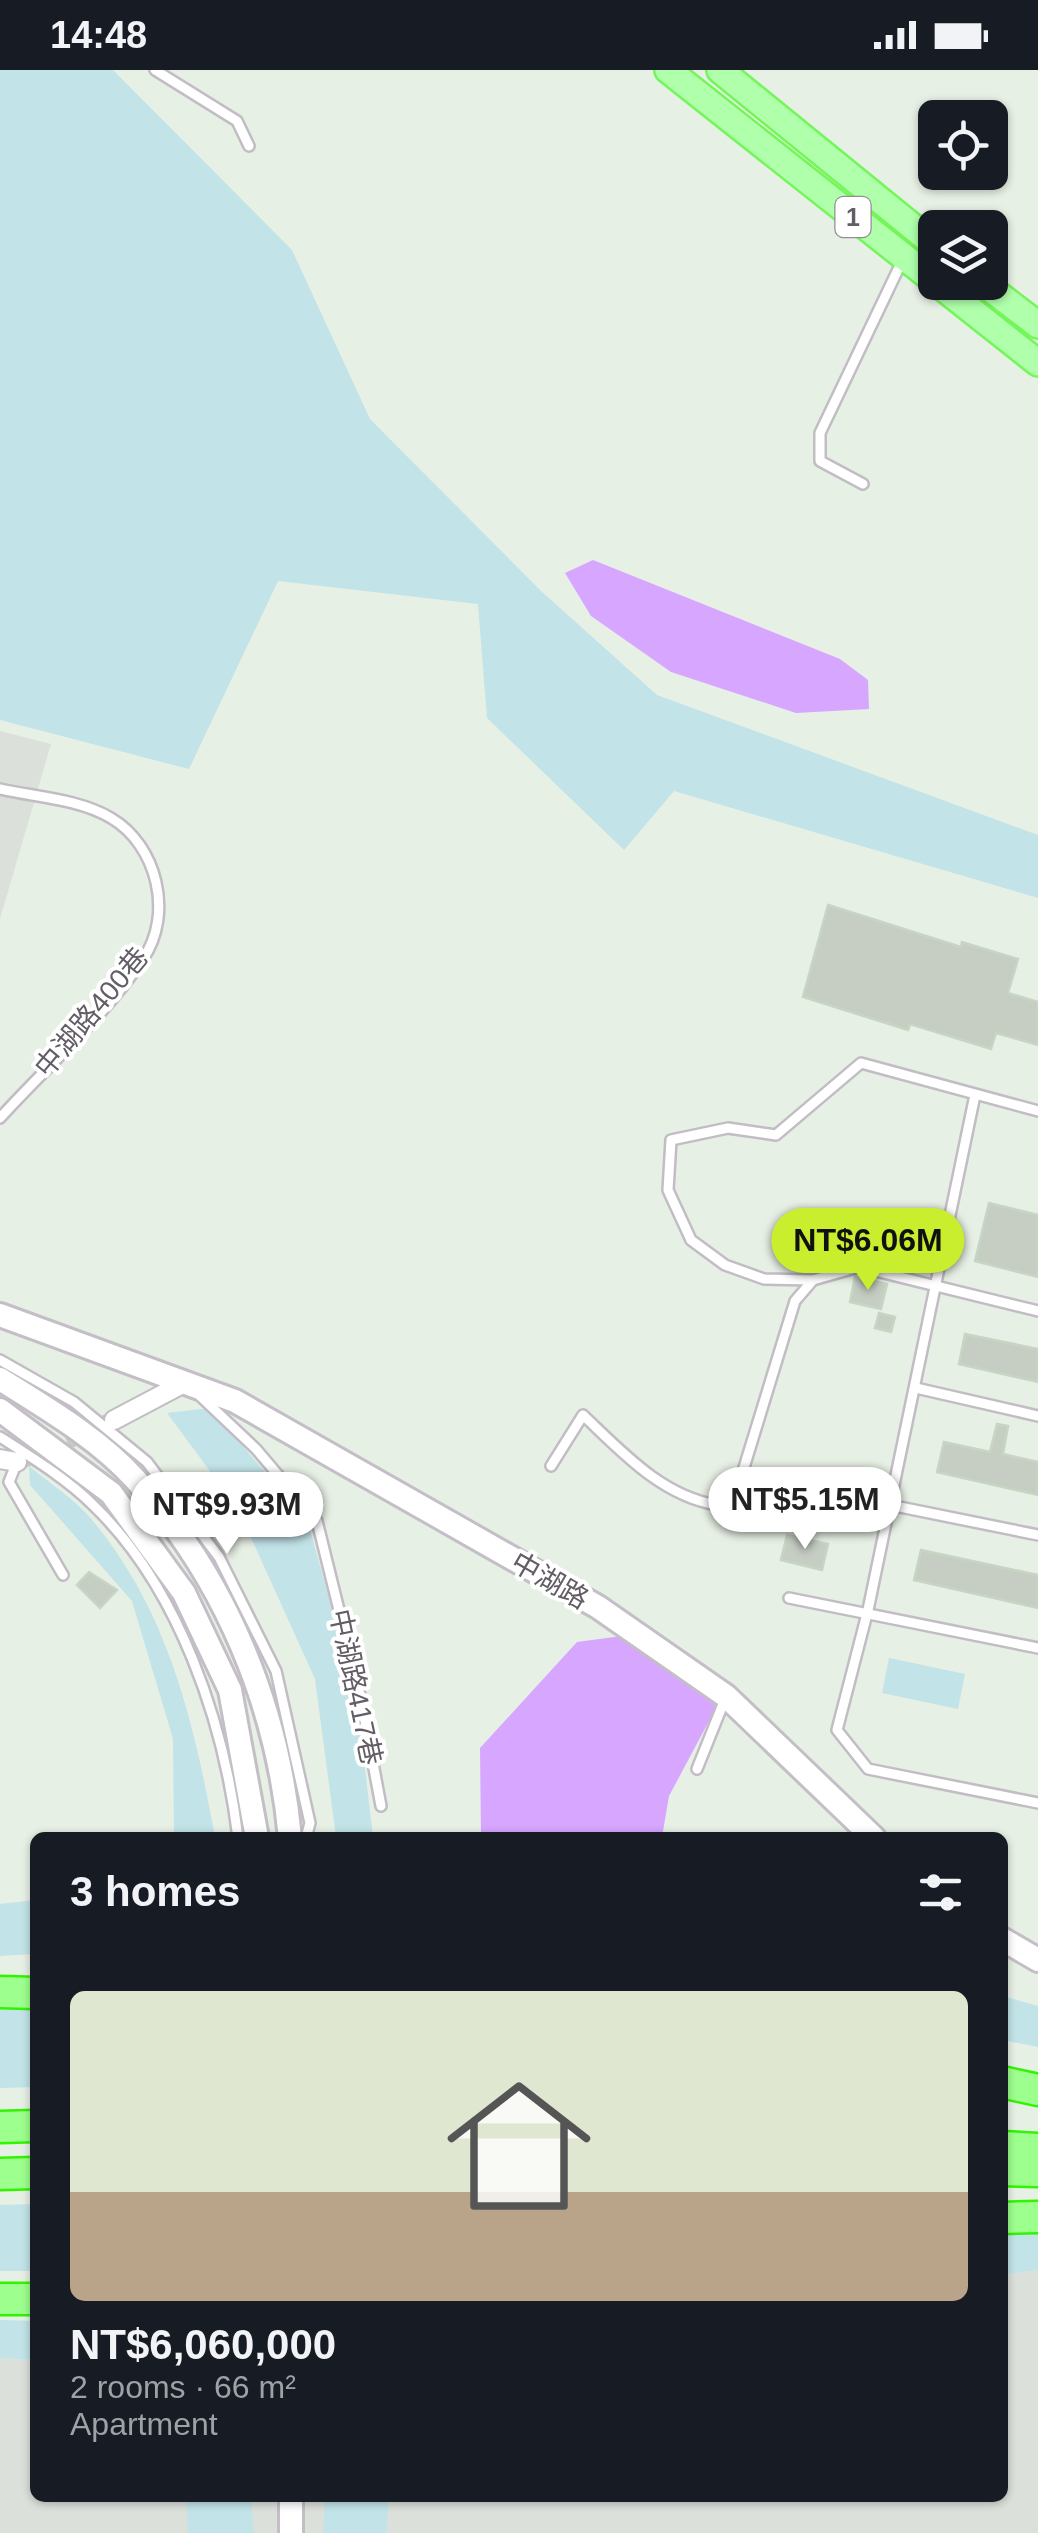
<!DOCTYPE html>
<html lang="en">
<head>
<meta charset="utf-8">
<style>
  body { margin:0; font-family:Helvetica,"Noto Sans TC",sans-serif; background:#20242c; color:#f1f3f6; height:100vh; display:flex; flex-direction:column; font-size:38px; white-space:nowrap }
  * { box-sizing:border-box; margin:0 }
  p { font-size:32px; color:#9ea1a6 }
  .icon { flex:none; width:55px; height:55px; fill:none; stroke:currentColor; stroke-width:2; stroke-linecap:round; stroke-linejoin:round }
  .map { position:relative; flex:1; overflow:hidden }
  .details { position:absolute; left:30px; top:1762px; width:978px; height:670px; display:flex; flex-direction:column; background:#171b24; border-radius:15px; box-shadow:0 2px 8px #0004 }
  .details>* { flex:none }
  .controls { position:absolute; left:918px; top:30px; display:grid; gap:20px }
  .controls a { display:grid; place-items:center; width:90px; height:90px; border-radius:15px; background:#171b24; box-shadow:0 2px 8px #0004; font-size:50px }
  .price { position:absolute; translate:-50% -85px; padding:0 22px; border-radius:35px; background:#fff; color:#222; font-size:32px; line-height:65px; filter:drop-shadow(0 2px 5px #0008) }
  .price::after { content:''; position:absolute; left:50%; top:60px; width:30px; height:22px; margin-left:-15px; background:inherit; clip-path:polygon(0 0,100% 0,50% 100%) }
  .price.selected { background:#c9ee2e; color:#111 }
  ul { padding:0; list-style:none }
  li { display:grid; align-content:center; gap:20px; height:530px; padding:0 40px }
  li span { display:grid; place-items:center; height:310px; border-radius:15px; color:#555 }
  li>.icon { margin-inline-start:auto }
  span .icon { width:180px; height:180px; fill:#fffc; stroke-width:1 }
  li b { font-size:42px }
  h2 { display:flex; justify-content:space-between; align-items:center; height:120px; padding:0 40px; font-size:42px }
  .status { display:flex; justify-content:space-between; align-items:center; height:70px; padding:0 50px; background:#171b24; direction:ltr }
  .status svg { height:28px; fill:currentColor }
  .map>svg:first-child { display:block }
  .industrial { fill:#dbe1da }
  .green { fill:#c2e3e8 }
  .water { fill:#d7a6ff }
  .building { fill:#c6cec4; stroke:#c7d5c3; stroke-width:2.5 }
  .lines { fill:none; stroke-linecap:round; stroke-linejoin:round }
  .street-tunnel { stroke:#c6cbc5; stroke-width:18; stroke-dasharray:18 9; stroke-linecap:butt }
  .lane-casing { stroke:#c2bdc4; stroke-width:14 }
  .street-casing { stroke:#c2bdc4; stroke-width:22 }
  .secondary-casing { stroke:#c4bec6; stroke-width:28 }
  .primary-casing { stroke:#74f559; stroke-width:30 }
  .highway-casing { stroke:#31f500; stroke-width:35 }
  .lane { stroke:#fff; stroke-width:9 }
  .street { stroke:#fff; stroke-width:18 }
  .secondary { stroke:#fff; stroke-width:22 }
  .primary { stroke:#afffab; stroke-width:25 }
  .highway { stroke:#9dff8d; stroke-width:30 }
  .labels { text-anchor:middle; stroke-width:8; stroke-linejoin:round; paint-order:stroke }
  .shield { fill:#fff; stroke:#928e94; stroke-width:2.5 }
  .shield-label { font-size:25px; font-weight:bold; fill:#635d66 }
  .street-label { font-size:28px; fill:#635d66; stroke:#fff }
</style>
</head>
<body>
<div class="status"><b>14:48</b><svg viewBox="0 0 49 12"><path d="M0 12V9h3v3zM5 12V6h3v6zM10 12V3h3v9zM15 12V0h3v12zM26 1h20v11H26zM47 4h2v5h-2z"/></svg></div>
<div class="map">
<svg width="1038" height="2463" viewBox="0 0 1038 2463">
  <rect width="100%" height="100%" fill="#e7f0e5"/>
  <g class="industrial">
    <polygon points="0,661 51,674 0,849"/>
    <polygon points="1038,2200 1038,2463 0,2463 0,2288 35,2290 35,2428 1002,2428 1003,2205"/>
  </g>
  <g class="green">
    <polygon points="0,0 113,0 292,180 370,349 541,521 657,625 1038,765 1038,828 674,721 624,780 487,648 478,534 278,511 189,699 0,650"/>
    <polygon points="210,1338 308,1452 357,1630 373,1767 336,1767 315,1609 238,1439 167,1343"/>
    <path d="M29 1396C49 1413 76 1430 93 1451 169 1543 194 1653 215 1767H174L173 1669 132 1531 30 1415Z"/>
    <polygon points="889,1588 965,1604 958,1639 882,1623"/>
    <polygon points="35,1830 35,1884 0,1886 0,1834"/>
    <polygon points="1003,1926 1038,1936 1038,1977 1003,1970"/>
    <polygon points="0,1933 35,1934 35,2017 0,2018"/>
    <polygon points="35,2134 35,2201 0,2201 0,2135"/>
    <polygon points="1038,2161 1038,2200 1003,2205 1002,2162"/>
    <polygon points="0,2250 35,2251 35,2290 0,2288"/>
    <polygon points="186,2428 251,2428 254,2463 188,2463"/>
    <polygon points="325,2428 389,2428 386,2463 323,2463"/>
  </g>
  <g class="water">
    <polygon points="593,490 840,589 868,610 869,639 796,643 671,602 591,546 565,503"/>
    <polygon points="622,1566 713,1623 717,1636 669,1726 662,1767 481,1767 480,1678 577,1572"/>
  </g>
  <g class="building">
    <polygon points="828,835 961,877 962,872 1018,889 1008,923 1038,932 1038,975 996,963 991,979 910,954 908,960 803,927"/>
    <polygon points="989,1133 1038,1145 1038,1207 975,1191"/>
    <polygon points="899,1141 930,1148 922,1185 891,1178"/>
    <polygon points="855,1207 887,1214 881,1239 850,1232"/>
    <polygon points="879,1243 895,1247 891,1262 875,1258"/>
    <polygon points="965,1264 1038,1279 1038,1312 959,1294"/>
    <polygon points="997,1354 1008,1356 1003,1384 1038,1392 1038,1425 937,1402 944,1372 990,1382"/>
    <polygon points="787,1465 828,1474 822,1500 781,1490"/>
    <polygon points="921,1480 1038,1505 1038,1538 914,1510"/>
    <polygon points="89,1502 117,1520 100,1538 77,1515"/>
  </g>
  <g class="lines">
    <polyline class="street-tunnel" points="17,1392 114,1350"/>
    <defs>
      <g id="lane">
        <polyline points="155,0 237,51 249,76"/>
        <polyline points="863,414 820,391 820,363 903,189"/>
        <path d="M0 719C36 727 79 729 111 748 157 775 174 844 143 889 104 947 47 996 0 1048"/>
        <polyline points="975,1025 868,1540 837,1660 868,1699 1038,1733"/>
        <polyline points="1038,1041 861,993 776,1065 728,1058 671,1070 668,1120 691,1170 725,1195 764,1209 813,1210 859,1197 1038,1241"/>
        <polyline points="0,1290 74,1332 147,1392 219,1487 276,1601 310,1753 306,1768"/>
        <polyline points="916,1318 1038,1346"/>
        <polyline points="199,1325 256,1379 317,1451 361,1629 381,1736"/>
        <path d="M0 1367C31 1387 67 1409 93 1435 179 1518 224 1652 238 1768"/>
        <polyline points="17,1392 9,1412 63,1505"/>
        <path d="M551 1396 583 1345C623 1383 662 1426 717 1435L739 1414 795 1231 813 1210"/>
        <polyline points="890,1435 1038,1465"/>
        <polyline points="789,1528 1038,1578"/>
        <polyline points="697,1699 725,1629"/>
      </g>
      <g id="street">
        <polyline points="114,1350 186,1312"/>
        <polyline points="0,1389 17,1392"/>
      </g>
      <g id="secondary">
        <polyline points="0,1245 235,1331 598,1537 726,1626 874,1768"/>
        <path d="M0 1309C46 1338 98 1368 135 1409 225 1507 278 1636 290 1768"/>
        <polyline points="0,1340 111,1423 184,1523 230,1620 257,1768"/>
        <polyline points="1002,1869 1038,1890"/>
        <polyline points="291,2463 291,2428"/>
      </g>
      <g id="primary">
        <polyline points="668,0 1038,293"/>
        <polyline points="720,0 935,175"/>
        <polyline points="982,212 1038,255"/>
      </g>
      <g id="highway">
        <polyline points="0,1922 35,1923"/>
        <polyline points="1002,2012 1038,2020"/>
        <polyline points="0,2057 35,2056"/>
        <polyline points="1002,2077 1038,2079"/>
        <polyline points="1002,2100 1038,2101"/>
        <polyline points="0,2104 35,2103"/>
        <polyline points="1002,2148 1038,2147"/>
        <polyline points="0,2229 35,2229"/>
      </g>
    </defs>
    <use href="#lane" class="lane-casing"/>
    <use href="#street" class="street-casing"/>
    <use href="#secondary" class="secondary-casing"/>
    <use href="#primary" class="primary-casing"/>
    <use href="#highway" class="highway-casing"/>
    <use href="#lane" class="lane"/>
    <use href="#street" class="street"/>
    <use href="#secondary" class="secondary"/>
    <use href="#primary" class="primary"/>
    <use href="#highway" class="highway"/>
  </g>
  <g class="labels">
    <rect class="shield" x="835.5" y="127" width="35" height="40" rx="8"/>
    <g class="shield-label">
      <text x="853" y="156">1</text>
    </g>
    <g class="street-label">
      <text transform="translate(91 942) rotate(-50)" y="10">中湖路400巷</text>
      <text transform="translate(550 1510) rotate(30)" y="10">中湖路</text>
      <text transform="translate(356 1617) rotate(78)" y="10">中湖路417巷</text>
    </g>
  </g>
</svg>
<div class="controls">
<a><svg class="icon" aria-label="locate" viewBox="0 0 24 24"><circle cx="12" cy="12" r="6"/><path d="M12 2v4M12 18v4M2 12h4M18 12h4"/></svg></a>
<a><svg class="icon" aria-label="layers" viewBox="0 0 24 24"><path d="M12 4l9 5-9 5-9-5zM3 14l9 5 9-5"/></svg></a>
</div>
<b class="price selected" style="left:868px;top:1223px">NT$6.06M</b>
<b class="price" style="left:805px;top:1482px">NT$5.15M</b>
<b class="price" style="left:227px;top:1487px">NT$9.93M</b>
<section class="details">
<h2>3 homes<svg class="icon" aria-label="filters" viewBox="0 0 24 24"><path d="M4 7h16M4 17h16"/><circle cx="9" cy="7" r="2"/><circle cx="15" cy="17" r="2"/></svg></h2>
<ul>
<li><span style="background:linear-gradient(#dfe7d0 65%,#b9a48a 0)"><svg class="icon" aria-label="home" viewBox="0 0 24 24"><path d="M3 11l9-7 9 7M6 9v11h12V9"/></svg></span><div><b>NT$6,060,000</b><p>2 rooms · 66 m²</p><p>Apartment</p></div></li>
</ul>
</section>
</div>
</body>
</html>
